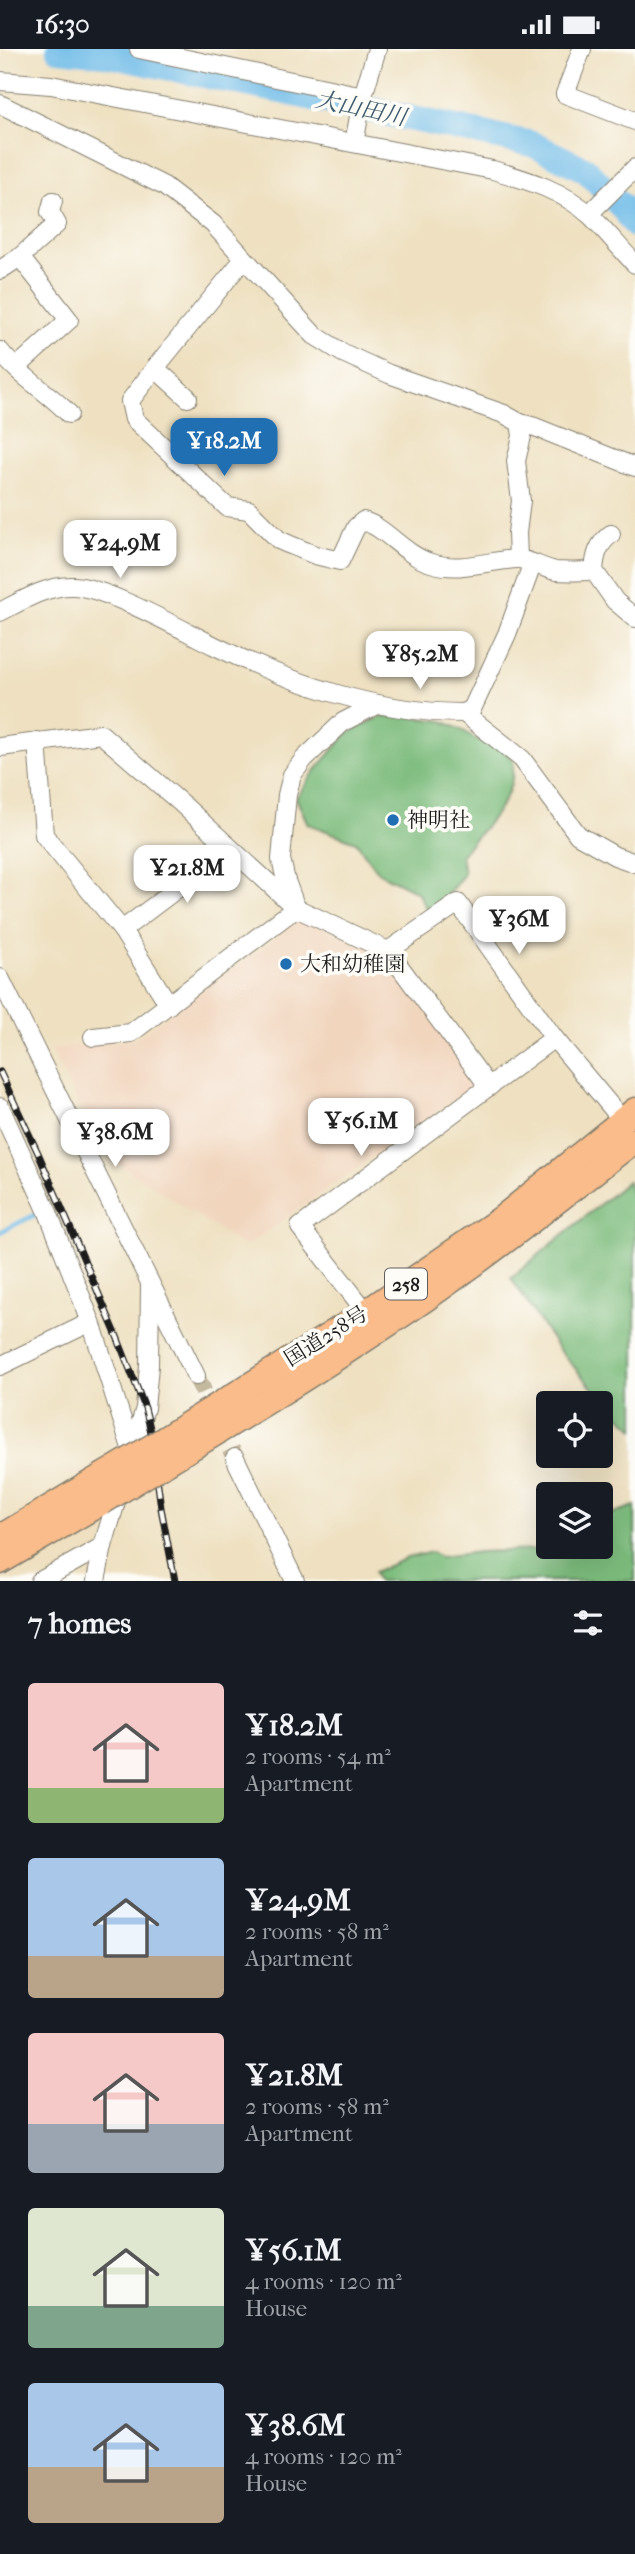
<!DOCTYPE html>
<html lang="en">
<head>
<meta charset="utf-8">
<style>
  body { margin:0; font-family:"IM FELL French Canon","Noto Serif JP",serif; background:#242831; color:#f1f3f6; height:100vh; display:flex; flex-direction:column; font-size:26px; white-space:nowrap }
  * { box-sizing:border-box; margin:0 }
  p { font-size:23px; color:#9ea1a6 }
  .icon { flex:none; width:38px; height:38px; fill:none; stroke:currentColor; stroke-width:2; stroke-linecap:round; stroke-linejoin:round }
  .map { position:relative; height:1532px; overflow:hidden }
  .drawer { display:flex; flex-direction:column; background:#171b24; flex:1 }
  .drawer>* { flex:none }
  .fabs { position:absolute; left:536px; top:1342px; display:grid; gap:14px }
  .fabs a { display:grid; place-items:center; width:77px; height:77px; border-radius:7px; background:#171b24; box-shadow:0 7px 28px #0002; font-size:35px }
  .price { position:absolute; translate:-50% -60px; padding:0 16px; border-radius:14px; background:#fff; color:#222; font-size:23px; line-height:46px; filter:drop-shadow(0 2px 4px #0008) }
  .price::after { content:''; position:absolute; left:50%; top:42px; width:21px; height:16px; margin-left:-10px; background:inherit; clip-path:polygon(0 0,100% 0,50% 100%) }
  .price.on { background:#1f6fb2; color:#fff }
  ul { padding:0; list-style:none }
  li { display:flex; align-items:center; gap:21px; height:175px; padding:0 28px }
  li span { display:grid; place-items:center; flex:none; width:196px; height:140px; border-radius:7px; color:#555 }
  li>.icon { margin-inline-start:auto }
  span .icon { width:84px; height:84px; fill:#fffc; stroke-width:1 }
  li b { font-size:30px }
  h2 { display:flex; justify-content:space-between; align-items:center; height:84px; padding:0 28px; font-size:30px }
  .status { display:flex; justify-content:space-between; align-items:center; height:49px; padding:0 35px; background:#171b24; direction:ltr }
  .status svg { height:19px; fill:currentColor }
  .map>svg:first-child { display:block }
  .built { fill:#f1d5bd }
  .forest { fill:#7bbb7b; stroke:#4c6c4c; stroke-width:2 }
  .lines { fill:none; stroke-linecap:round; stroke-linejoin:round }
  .stream { stroke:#6ebbe8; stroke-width:4.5 }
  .river { stroke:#6ebbe8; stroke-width:26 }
  .minor-tunnel { stroke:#c4b99f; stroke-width:18; stroke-dasharray:18 9; stroke-linecap:butt }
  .minor-casing { stroke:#857e6e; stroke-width:20 }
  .highway-casing { stroke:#857e6e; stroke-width:27 }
  .minor { stroke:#fff; stroke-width:18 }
  .highway { stroke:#f9bc8a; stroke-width:24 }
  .rail-casing { stroke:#1c1c1c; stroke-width:7 }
  .rail { stroke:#fdfcf7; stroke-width:4.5; stroke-dasharray:13; stroke-linecap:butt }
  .highway-bridge-casing { stroke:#857e6e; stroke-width:27; stroke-linecap:butt }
  .highway-bridge { stroke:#f9bc8a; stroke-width:24 }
  .poi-dot { fill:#1f6fb2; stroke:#fdfcf7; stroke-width:2.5 }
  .labels { text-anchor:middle; stroke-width:7; stroke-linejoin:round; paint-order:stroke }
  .shield { fill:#fdfcf7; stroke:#605f5e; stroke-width:2 }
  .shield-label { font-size:19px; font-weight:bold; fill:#1c1c1c }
  .poi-label { font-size:21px; fill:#1c1c1c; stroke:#fdfcf7; text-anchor:start }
  .street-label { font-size:21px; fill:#1c1c1c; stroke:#fdfcf7 }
  .water-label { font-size:23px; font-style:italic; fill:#3d5c6e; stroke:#fdfcf7 }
</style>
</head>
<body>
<div class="status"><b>16:30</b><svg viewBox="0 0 49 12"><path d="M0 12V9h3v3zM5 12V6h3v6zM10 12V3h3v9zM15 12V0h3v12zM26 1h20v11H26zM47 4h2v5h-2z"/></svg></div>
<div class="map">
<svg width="635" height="1532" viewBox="0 0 635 1532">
  <rect width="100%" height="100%" fill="#fdfcf7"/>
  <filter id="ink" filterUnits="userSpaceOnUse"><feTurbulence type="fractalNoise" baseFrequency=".0143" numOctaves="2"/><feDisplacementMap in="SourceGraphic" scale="14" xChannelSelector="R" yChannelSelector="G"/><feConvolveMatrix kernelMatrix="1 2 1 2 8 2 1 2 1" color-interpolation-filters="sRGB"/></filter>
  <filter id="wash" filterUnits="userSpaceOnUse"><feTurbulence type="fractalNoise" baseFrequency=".00686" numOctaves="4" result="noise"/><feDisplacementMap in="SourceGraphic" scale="28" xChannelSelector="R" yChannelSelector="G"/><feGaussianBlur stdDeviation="1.57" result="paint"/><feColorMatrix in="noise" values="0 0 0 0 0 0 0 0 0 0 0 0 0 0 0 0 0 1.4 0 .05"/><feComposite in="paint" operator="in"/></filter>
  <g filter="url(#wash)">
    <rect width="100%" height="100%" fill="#eee0c0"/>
    <polygon class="built" points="303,869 383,906 477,1031 475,1036 245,1198 104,1105 50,1000 134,990"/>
    <g class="forest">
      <path d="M380 668H410L443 672 464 682 475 690 492 692 513 710C517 752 484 776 461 806L464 825 435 861 426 859 417 843 379 824 356 793 308 775 296 749 315 722 348 684Z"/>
      <polygon points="628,1132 635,1157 635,1380 603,1351 559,1301 511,1229"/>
      <polygon points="635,1457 635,1532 378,1532 374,1523 407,1509 432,1503 440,1508 479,1503 540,1501 548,1497 600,1498 600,1469"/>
    </g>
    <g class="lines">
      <polyline class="stream" points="0,1183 39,1164"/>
      <polyline class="river" points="59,0 104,5 532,95 586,121 623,159 635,176"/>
    </g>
  </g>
  <g filter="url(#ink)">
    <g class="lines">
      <polyline class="minor-tunnel" points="196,1327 235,1409"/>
      <defs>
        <g id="minor">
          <polyline points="139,0 363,47 354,94"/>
          <polyline points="582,0 565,45 635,72"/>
          <path d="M0 32 51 36 493 121C528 131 564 142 591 167 606 182 620 199 635 215"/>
          <polyline points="363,47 377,0"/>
          <polyline points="0,55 164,137 213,175 314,286 343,304 389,325 504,365 520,374 522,387 516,412 521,452 517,484 518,509"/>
          <polyline points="589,165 635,119"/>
          <polyline points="0,221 20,208 57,175 50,163 53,152"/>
          <path d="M0 302C18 326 48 343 69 365"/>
          <polyline points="17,318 69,271 20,208"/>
          <path d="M155 319 130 352 134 370 227 458 249 461 279 491 288 495 315 506 340 512 356 478 363 472C386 478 404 506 431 514 460 523 486 512 516 510 525 509 544 520 556 522 569 523 582 522 594 522"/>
          <polyline points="188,349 155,319 243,211"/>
          <polyline points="520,374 535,378 635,418"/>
          <path d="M611 485C598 495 595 507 594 522L615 552 635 569"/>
          <path d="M0 563C23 551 47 536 74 537 108 539 182 581 215 597 293 635 377 664 464 664L472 660 507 585 532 516"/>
          <polyline points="464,664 522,710 578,786 615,807 635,814"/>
          <polyline points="37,692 44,786 122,881 169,956"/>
          <polyline points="0,698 101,685 182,755 296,859 388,902 489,1038"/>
          <polyline points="122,881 230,800"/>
          <polyline points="388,902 458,854 554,989 623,1072"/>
          <polyline points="0,929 196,1327"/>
          <polyline points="93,988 131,984 296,859 286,832 281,810 287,746 292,726 304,710 343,673 378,655"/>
          <polyline points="0,1058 47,1161 91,1273 132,1402"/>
          <polyline points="366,1263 300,1178 554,989"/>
          <polyline points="0,1317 91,1273"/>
          <polyline points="132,1403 145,1359 149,1317 150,1237"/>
          <polyline points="235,1409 295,1532"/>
          <polyline points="40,1532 103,1497"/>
          <polyline points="96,1532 103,1497 120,1439"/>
        </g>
        <g id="highway">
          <polyline points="164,1390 366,1263 503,1168 635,1061"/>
          <path d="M173 1410C258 1359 342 1307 424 1251 496 1201 565 1146 635 1091"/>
          <polyline points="0,1488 90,1434"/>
          <polyline points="0,1513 101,1454"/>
        </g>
      </defs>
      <use href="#minor" class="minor-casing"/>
      <use href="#highway" class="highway-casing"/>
      <use href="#minor" class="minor"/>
      <use href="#highway" class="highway"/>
      <defs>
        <polyline id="rail" points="0,1023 38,1104 116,1285 145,1359 151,1383 161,1459 175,1532"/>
      </defs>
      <use href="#rail" class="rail-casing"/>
      <use href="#rail" class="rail"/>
      <defs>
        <g id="highway-bridge">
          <polyline points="90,1434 164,1390"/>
          <polyline points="101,1454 173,1410"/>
        </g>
      </defs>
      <use href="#highway-bridge" class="highway-bridge-casing"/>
      <use href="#highway-bridge" class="highway-bridge"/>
    </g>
  </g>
  <g class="poi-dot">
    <circle cx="393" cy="771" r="7"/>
    <circle cx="286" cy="915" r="7"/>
  </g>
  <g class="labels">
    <rect class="shield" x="385" y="1219.5" width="42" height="31" rx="5"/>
    <g class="shield-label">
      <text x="406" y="1242">258</text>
    </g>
    <g class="poi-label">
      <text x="407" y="778">神明社</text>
      <text x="300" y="922">大和幼稚園</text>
    </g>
    <g class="street-label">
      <text transform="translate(326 1287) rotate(-32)" y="7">国道258号</text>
    </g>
    <g class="water-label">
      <text transform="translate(361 59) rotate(12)" y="8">大山田川</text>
    </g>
  </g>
</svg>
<div class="fabs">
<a><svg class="icon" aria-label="locate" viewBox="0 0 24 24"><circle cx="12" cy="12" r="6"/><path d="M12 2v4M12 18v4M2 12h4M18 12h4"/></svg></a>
<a><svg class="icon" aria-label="layers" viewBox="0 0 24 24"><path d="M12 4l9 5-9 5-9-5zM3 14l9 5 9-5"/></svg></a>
</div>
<b class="price on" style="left:224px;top:429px">¥18.2M</b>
<b class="price" style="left:120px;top:531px">¥24.9M</b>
<b class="price" style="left:420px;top:642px">¥85.2M</b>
<b class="price" style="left:187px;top:856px">¥21.8M</b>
<b class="price" style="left:519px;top:907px">¥36M</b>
<b class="price" style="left:361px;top:1109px">¥56.1M</b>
<b class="price" style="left:115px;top:1120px">¥38.6M</b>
</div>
<section class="drawer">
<h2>7 homes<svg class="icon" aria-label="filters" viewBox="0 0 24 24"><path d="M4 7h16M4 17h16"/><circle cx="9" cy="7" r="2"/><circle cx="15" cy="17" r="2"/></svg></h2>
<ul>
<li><span style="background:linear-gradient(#f6c9c9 75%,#8fb573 0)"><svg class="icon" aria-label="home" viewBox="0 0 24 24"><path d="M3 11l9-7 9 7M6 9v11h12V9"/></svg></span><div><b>¥18.2M</b><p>2 rooms · 54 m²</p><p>Apartment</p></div></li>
<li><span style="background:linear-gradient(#a9c7e8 70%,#b9a48a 0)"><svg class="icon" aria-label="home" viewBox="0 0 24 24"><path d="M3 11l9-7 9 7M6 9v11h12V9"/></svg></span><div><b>¥24.9M</b><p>2 rooms · 58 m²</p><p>Apartment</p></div></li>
<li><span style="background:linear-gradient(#f6c9c9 65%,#9aa5b1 0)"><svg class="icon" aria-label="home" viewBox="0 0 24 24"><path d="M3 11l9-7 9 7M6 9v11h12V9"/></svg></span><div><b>¥21.8M</b><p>2 rooms · 58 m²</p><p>Apartment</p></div></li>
<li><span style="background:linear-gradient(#dfe7d0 70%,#7fa58c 0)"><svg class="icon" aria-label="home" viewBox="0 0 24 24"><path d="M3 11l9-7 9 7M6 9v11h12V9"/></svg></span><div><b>¥56.1M</b><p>4 rooms · 120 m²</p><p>House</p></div></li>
<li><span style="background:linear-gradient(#a9c7e8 60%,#b9a48a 0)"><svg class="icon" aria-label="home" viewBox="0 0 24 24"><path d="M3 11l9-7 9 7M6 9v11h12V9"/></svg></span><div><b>¥38.6M</b><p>4 rooms · 120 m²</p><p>House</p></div></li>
</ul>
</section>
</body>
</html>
